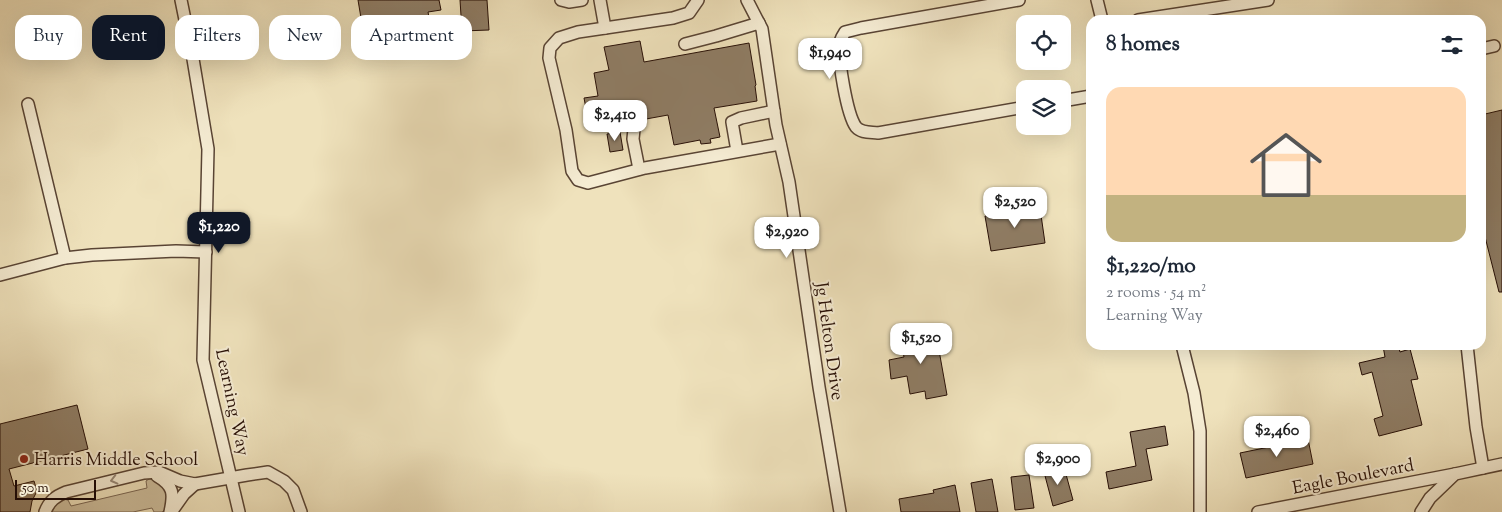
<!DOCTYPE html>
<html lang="en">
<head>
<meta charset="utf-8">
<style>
  body { margin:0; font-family:"Sorts Mill Goudy",serif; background:#f6f6f7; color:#1f2937; height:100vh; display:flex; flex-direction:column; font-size:19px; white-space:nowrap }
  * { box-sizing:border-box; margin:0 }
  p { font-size:16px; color:#747a83 }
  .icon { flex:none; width:28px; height:28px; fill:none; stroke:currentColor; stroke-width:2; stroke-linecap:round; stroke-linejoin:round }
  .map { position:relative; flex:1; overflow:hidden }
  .sheet { position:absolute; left:1086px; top:15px; width:400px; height:335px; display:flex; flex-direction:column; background:#fff; border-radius:15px; box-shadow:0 5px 20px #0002 }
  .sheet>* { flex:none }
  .banner { position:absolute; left:15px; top:15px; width:475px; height:45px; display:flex; gap:10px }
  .controls { position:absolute; left:1016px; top:15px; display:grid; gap:10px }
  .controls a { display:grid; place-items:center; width:55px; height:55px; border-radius:10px; background:#fff; box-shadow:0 5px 20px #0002; font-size:25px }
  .scale { position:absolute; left:15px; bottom:12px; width:81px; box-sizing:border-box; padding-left:5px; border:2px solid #270f06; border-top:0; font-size:14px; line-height:18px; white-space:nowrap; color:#270f06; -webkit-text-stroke:4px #f5ecd3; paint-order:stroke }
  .price { position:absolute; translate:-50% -42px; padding:0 11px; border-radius:10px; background:#fff; color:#222; font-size:16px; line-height:32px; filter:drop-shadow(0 1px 2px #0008) }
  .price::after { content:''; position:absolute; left:50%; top:30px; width:15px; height:11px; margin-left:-8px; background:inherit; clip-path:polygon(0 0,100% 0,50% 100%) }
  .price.active { background:#111827; color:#fff }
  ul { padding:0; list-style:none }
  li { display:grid; align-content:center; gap:10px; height:265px; padding:0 20px }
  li+li { border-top:1px solid #e0e1e3 }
  li span { display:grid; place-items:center; height:155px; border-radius:15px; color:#555 }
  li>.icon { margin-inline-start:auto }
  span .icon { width:90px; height:90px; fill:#fffc; stroke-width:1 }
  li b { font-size:21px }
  h2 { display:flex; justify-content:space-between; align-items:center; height:60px; padding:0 20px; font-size:21px }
  .chip { padding:0 18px; border-radius:15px; background:#fff; box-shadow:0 5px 20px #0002; font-size:18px; line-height:45px }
  .chip.active { background:#111827; color:#fff }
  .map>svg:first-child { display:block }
  .green { fill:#cdbe9d; stroke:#7a6652 }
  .building { fill:#8f7d65; stroke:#270f06 }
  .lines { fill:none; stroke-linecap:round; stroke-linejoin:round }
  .minor-casing { stroke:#594434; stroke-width:14 }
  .minor { stroke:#f5ecd3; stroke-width:11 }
  .oneway { stroke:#988977 }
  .poi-dot { fill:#8f2418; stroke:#f5ecd3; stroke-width:2 }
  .labels { text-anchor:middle; stroke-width:4; stroke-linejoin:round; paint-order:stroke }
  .street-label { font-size:18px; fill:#270f06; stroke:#f5ecd3 }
  .poi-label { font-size:18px; fill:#270f06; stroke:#f5ecd3; text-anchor:start }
</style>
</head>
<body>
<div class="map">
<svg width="1502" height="512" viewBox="0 0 1502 512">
  <rect width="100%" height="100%" fill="#efe2bc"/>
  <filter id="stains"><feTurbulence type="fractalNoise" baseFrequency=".004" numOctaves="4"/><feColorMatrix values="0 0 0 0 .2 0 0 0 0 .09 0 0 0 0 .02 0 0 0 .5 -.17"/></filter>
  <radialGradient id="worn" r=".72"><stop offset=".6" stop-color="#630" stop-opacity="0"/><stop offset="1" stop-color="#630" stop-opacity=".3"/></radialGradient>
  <polygon class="green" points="149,479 153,479 168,489 166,508 162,512 154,512 152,508 133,512 52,512 56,504 63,499 68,500 71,506 147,488 146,481"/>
  <g class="building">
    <polygon points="358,0 439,0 441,10 428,12 433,39 380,48 376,21 362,24"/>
    <polygon points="460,0 487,0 489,30 462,31"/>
    <polygon points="640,41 644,62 749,43 756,85 755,86 757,101 714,108 720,137 710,139 711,143 701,144 700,140 674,145 668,115 646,119 642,113 627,116 626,112 588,119 584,98 598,96 594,73 609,70 604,47"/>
    <polygon points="1502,110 1502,292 1499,292 1481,221 1481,115"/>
    <polygon points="620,132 623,150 610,152 607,134"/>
    <polygon points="1040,208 1045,243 991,251 985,216"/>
    <polygon points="935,328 947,395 926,399 925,391 910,394 907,376 891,379 889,360 904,357 901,341 917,338 915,332"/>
    <polygon points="1387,345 1398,345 1400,352 1410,349 1418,379 1411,380 1422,425 1379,436 1374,419 1383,416 1372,372 1362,375 1359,363 1385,357 1383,346"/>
    <polygon points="77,405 88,449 9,469 14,486 34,481 37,491 32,501 30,512 0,512 0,424"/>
    <polygon points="1165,426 1168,445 1146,449 1152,480 1109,489 1106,472 1136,466 1130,432"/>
    <polygon points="1308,439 1313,464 1246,478 1240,453"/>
    <polygon points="1064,467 1073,500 1053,506 1044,472"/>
    <polygon points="1029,475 1034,508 1015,510 1011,477"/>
    <polygon points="992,479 998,512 976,512 971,483"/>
    <polygon points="955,485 960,512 901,512 899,499 934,493 933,490"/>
  </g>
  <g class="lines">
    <defs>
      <g id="minor">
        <polyline points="181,0 193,59 208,149 203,360 239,512"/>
        <polyline points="561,0 569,2 582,0"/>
        <polyline points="600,0 605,28"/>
        <polyline points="698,0 689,13 673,18 578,32 559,38 550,48 549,58 566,130 572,171 578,180 588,183 645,168 780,144"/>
        <polyline points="747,0 762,29 776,125 789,182 819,387 840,512"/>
        <path d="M1019 0 861 28 845 32C843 35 841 39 840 42 837 57 847 115 856 127 861 133 870 132 878 133L1025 107"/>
        <polyline points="1097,0 1102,20"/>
        <polyline points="1138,20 1268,0"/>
        <polyline points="685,44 716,36 759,23"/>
        <polyline points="1481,49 1494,46"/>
        <polyline points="1062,101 1091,96"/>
        <polyline points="28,104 65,258"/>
        <polyline points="737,151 732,122 741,118 774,111"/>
        <polyline points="639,169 633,139 634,129 639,122"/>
        <polyline points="0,275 65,258 92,255 176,251 206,252"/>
        <polyline points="1182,345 1194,393 1200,431 1200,512"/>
        <polyline points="1467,345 1476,427 1483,468"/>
        <path d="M157 476C174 486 174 494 170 512"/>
        <polyline points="172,511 184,494 195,484"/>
        <path d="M45 512C49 501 56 496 66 492L144 473 159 472 180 481 195 484 247 475 268 472 284 481 293 490 301 512"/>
        <polyline points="1258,512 1455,474"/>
        <polyline points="1421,512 1430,498 1455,474 1502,464"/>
      </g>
    </defs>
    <use href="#minor" class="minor-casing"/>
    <use href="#minor" class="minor"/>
  </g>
  <defs><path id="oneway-chevron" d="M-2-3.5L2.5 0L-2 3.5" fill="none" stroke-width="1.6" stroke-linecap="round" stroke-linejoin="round" transform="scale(1.25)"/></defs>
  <use class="oneway" href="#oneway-chevron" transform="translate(114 480) rotate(166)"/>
  <circle class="poi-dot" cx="24" cy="459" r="5"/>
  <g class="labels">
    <g class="street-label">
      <text transform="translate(830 341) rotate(82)" y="6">Jg Helton Drive</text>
      <text transform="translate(233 402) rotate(78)" y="6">Learning Way</text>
      <text transform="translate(1353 476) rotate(-11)" y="6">Eagle Boulevard</text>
    </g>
    <g class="poi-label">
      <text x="34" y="465">Harris Middle School</text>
    </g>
  </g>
  <rect width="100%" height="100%" filter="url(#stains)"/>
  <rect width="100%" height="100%" fill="url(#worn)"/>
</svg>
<div class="controls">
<a><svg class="icon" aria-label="locate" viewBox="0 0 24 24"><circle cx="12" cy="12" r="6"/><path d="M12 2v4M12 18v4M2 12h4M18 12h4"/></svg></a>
<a><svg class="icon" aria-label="layers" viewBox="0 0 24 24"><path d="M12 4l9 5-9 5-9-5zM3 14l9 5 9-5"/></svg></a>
</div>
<div class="scale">50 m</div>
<b class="price" style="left:830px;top:80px">$1,940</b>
<b class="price" style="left:615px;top:142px">$2,410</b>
<b class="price" style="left:1015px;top:229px">$2,520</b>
<b class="price active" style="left:219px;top:254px">$1,220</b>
<b class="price" style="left:787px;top:259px">$2,920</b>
<b class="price" style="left:921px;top:365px">$1,520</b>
<b class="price" style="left:1277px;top:458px">$2,460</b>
<b class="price" style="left:1058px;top:486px">$2,900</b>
<div class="banner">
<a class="chip">Buy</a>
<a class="chip active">Rent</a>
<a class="chip">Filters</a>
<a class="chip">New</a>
<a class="chip">Apartment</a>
</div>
<section class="sheet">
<h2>8 homes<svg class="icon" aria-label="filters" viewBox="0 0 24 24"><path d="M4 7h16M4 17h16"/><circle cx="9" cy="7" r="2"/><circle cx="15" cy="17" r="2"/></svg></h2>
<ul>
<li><span style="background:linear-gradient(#ffd9b3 70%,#c2b280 0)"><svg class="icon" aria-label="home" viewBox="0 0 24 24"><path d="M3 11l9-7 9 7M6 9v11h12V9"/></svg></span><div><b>$1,220/mo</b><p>2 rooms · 54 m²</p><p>Learning Way</p></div></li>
</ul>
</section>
</div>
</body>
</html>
